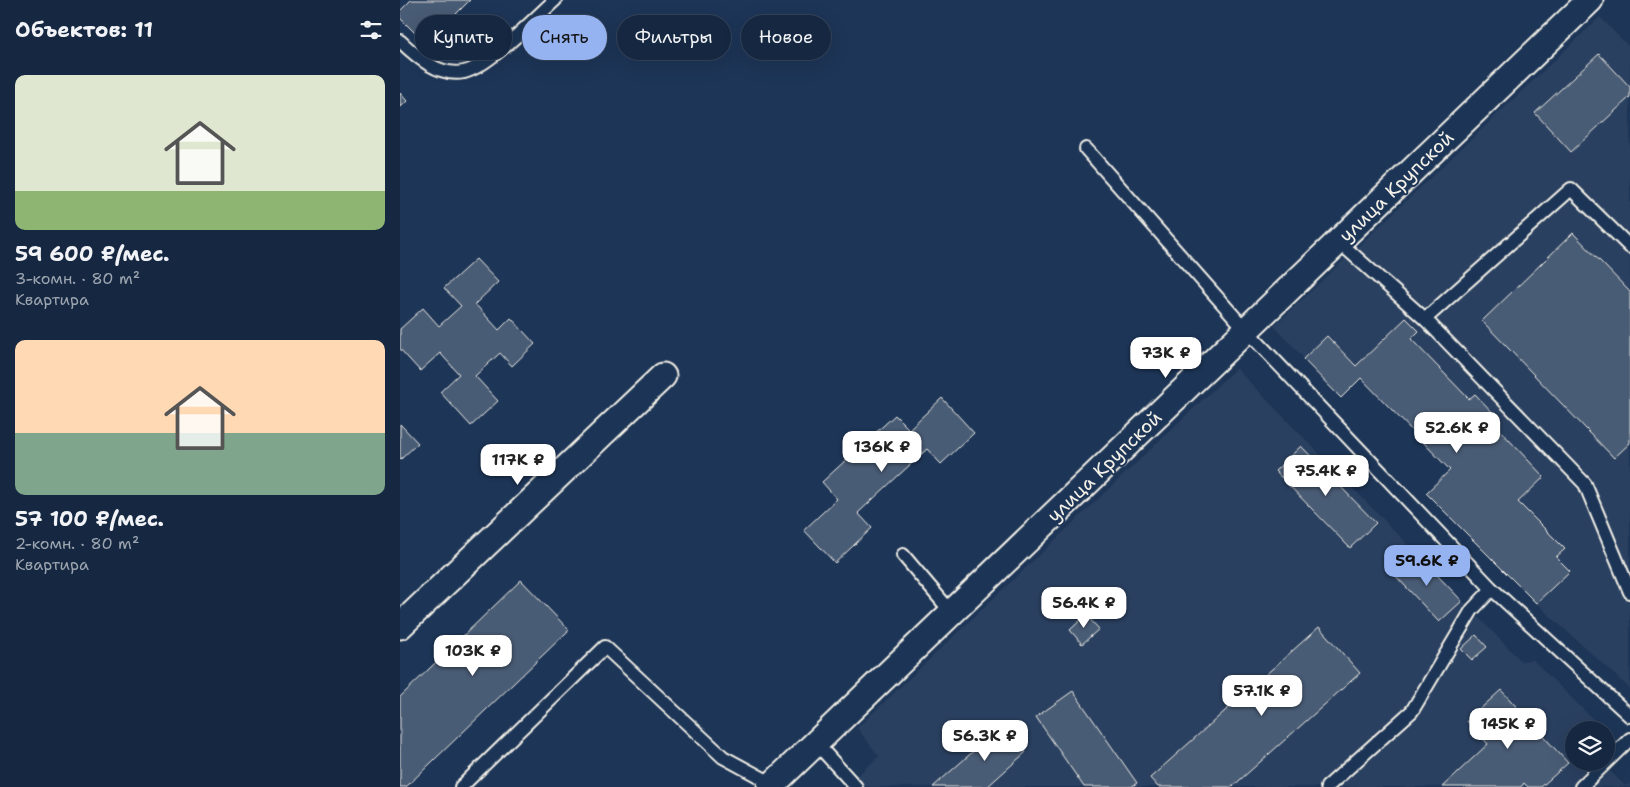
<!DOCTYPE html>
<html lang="ru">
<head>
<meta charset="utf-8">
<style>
  body { margin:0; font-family:"Shantell Sans",sans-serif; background:#1f3048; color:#f1f3f6; height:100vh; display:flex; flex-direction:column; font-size:19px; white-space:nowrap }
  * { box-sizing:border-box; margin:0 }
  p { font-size:16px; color:#9ea6b1 }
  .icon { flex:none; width:28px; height:28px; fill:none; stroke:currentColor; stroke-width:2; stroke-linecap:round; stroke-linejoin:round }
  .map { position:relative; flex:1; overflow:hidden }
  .drawer { display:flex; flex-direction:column; background:#162841; width:400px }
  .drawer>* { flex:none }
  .hud { position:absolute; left:15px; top:15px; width:475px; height:45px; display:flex; gap:10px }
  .fabs { position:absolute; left:1165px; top:721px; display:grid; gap:10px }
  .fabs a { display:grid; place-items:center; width:50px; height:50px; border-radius:50%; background:#162841; box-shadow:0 5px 20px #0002,0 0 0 1px #35445a; font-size:25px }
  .price { position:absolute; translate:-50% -42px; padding:0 11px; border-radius:10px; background:#fff; color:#222; font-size:16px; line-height:32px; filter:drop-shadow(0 1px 2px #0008) }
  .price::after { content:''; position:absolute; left:50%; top:30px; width:15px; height:11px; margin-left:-8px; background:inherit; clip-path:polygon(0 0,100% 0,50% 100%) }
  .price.selected { background:#95b2f1; color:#111 }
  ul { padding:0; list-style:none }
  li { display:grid; align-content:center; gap:10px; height:265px; padding:0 15px }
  li span { display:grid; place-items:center; height:155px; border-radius:10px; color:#555 }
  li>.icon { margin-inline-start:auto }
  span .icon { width:90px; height:90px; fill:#fffc; stroke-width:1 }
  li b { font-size:21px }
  h2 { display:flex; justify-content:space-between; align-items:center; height:60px; padding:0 15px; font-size:21px }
  .tag { padding:0 18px; border-radius:22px; background:#162841; box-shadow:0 5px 20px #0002,0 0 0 1px #35445a; font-size:18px; line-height:45px }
  .tag.selected { background:#95b2f1; color:#111 }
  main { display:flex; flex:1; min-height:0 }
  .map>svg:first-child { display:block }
  .built { fill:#2a4060 }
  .building { fill:#485b74; stroke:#f4f1e8 }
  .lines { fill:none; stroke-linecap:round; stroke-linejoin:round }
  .lane-casing { stroke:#f4f1e8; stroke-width:16 }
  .street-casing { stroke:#f4f1e8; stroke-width:29 }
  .lane { stroke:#1d3557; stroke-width:12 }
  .street { stroke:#1d3557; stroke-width:25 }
  .labels { text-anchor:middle; stroke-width:4; stroke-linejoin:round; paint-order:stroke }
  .street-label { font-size:19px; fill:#f4f1e8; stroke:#1d3557 }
</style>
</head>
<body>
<main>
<section class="drawer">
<h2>Объектов: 11<svg class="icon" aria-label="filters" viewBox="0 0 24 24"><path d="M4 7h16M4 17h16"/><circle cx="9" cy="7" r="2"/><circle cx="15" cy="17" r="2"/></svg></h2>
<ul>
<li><span style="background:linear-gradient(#dfe7d0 75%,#8fb573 0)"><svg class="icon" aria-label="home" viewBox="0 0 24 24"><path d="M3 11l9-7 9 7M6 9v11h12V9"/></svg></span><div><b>59 600 ₽/мес.</b><p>3-комн. · 80 m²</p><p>Квартира</p></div></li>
<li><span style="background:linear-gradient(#ffd9b3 60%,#7fa58c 0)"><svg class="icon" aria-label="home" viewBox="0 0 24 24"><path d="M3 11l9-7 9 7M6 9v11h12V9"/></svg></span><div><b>57 100 ₽/мес.</b><p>2-комн. · 80 m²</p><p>Квартира</p></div></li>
</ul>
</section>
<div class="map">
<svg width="1230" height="787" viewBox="0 0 1230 787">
  <rect width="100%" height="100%" fill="#1d3557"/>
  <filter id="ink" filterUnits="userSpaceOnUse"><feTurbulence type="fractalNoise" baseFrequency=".02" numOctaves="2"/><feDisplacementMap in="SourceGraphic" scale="10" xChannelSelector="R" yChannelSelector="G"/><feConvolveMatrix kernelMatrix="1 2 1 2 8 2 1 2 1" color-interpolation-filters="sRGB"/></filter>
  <g filter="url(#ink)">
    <g class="built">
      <polygon points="1200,17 1230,48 1230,689 1136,603 1026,493 1050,470 962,378 941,398 874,326"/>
      <polygon points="836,368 1121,661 1133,660 1202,728 1200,730 1174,730 1174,762 1203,763 1225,786 1230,783 1230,787 445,787 479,756 457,728"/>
    </g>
    <g class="building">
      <polygon points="11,0 70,0 26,44 0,18 0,11"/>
      <polygon points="1199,54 1230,87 1230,97 1171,152 1135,113"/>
      <polygon points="0,93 7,101 0,108"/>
      <polygon points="1173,233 1230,292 1230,443 1214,458 1082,321"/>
      <polygon points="76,259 98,282 75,304 99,330 111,318 135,344 112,366 100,353 75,376 98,401 71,426 40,392 59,374 40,353 20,371 0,349 0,329 23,308 39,326 61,306 44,288"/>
      <polygon points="1006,318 1019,331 1011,339 1069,399 1075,394 1099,419 1094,424 1144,477 1118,502 1165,549 1156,557 1170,571 1136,603 1026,493 1050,470 961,378 941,398 903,359 927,336 956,366"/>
      <polygon points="542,398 574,433 541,464 527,449 458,513 472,528 435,563 404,530 437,499 422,482 495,415 509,429"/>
      <polygon points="0,424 18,443 0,460"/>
      <polygon points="901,446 976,523 950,548 875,471"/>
      <polygon points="1014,551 1062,601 1039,622 992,572"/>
      <polygon points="121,580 169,630 6,787 0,787 0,697"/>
      <polygon points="686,615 699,629 682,644 670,630"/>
      <polygon points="919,627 960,673 832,787 758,787 750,778"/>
      <polygon points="1076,635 1087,647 1072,660 1061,649"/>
      <polygon points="1101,690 1168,763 1141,787 1128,787 1124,783 1121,787 1042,787 1088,744 1067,721"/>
      <polygon points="673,691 737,783 731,787 684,787 636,717"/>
      <polygon points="603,725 626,752 587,787 533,787"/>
    </g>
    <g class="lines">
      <defs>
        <g id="lane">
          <path d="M0 41C17 57 39 77 64 72 87 68 136 17 155 0"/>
          <polyline points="686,149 846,330 1092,589 1230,716"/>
          <polyline points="938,241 1025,319 1185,484 1230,592"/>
          <polyline points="1025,319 1171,189 1230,247"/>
          <polyline points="503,555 552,613"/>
          <polyline points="416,743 456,787"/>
          <polyline points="61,787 205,647 323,757 373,784"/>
          <polyline points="927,787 1012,711 1072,610 1092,589"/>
          <polyline points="1181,787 1230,739"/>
        </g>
        <g id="street">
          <polyline points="0,626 263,376"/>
          <polyline points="370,787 1190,0"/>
        </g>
      </defs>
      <use href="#lane" class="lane-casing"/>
      <use href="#street" class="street-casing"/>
      <use href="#lane" class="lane"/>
      <use href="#street" class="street"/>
    </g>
  </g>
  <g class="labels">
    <g class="street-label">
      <text transform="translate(996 186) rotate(-44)" y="7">улица Крупской</text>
      <text transform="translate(704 466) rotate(-44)" y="7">улица Крупской</text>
    </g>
  </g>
</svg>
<div class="fabs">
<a><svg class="icon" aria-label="layers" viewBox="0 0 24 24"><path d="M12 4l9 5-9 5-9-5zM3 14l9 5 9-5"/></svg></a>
</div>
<b class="price" style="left:766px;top:379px">73K ₽</b>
<b class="price" style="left:1057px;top:454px">52.6K ₽</b>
<b class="price" style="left:482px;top:473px">136K ₽</b>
<b class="price" style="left:118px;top:486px">117K ₽</b>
<b class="price" style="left:926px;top:497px">75.4K ₽</b>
<b class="price selected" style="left:1027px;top:587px">59.6K ₽</b>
<b class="price" style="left:684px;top:629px">56.4K ₽</b>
<b class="price" style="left:73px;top:677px">103K ₽</b>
<b class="price" style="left:862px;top:717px">57.1K ₽</b>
<b class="price" style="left:1108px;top:750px">145K ₽</b>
<b class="price" style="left:585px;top:762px">56.3K ₽</b>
<div class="hud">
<a class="tag">Купить</a>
<a class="tag selected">Снять</a>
<a class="tag">Фильтры</a>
<a class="tag">Новое</a>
</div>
</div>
</main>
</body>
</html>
